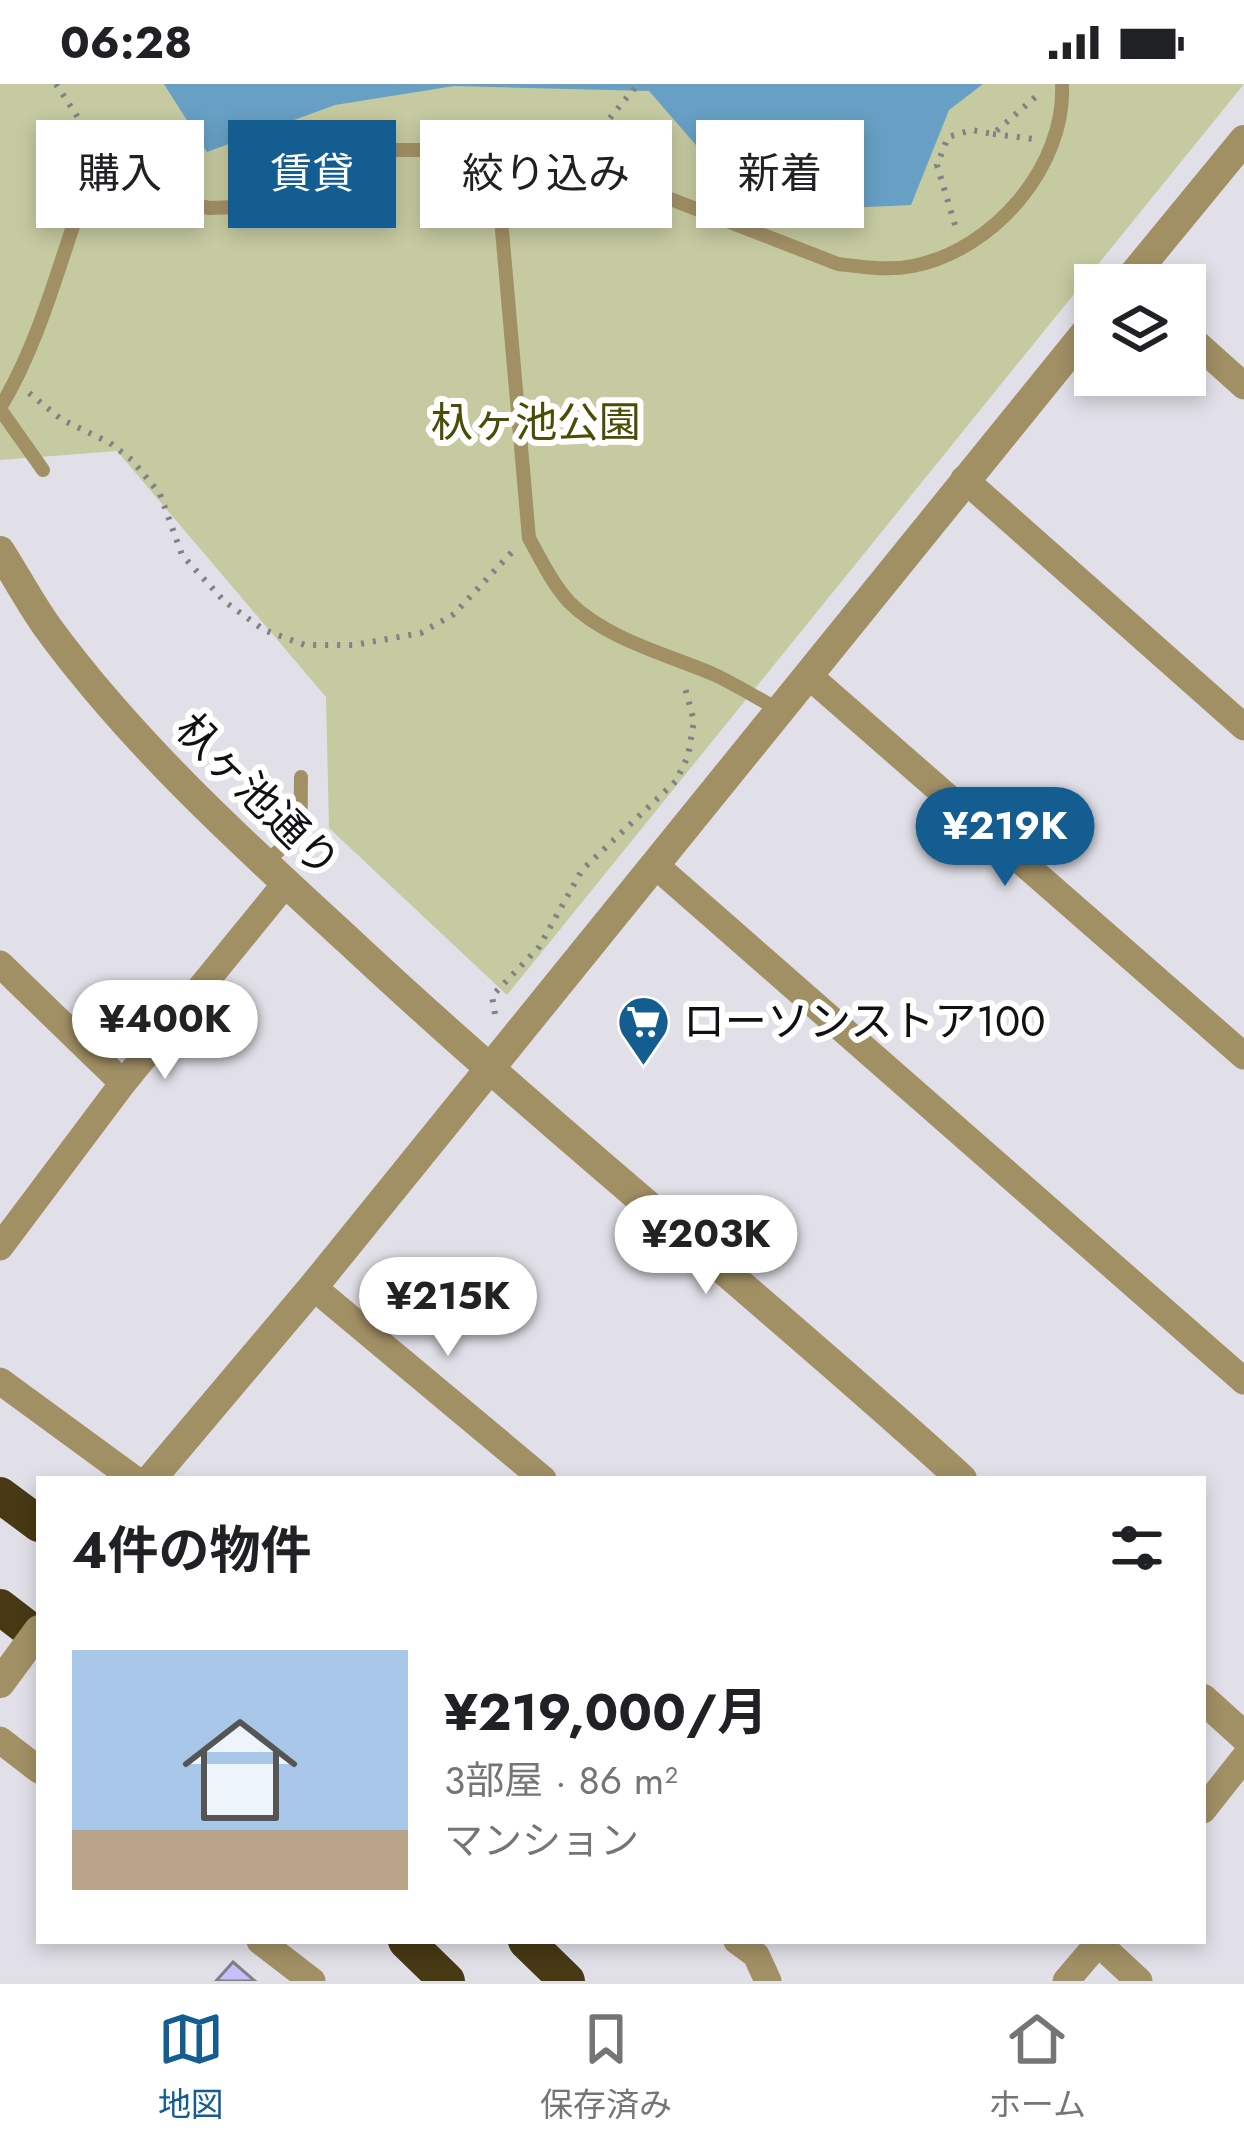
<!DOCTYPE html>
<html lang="ja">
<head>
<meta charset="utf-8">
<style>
  body { margin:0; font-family:Jost,"Noto Sans JP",sans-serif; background:#f2f2f2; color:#202124; height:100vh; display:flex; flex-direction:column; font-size:45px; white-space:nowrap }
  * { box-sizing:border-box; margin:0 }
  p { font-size:39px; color:#757577 }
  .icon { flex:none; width:66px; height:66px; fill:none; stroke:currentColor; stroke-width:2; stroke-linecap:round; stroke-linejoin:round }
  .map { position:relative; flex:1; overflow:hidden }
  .details { position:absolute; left:36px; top:1392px; width:1170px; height:468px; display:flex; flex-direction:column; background:#fff; border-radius:0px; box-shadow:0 6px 18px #0003 }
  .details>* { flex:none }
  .top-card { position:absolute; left:36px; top:36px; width:1173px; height:108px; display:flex; gap:24px }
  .tools { position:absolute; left:1074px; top:180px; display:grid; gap:24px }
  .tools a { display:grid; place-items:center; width:132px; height:132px; border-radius:0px; background:#fff; box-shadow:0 6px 18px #0003; font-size:60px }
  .price { position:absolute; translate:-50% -102px; padding:0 27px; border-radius:42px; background:#fff; color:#222; font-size:39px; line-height:78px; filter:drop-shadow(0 3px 6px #0008) }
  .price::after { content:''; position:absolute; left:50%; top:72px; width:36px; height:27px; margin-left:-18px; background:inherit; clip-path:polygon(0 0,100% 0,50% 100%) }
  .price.on { background:#145d91; color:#fff }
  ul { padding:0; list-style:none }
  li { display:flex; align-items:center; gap:36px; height:300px; padding:0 36px }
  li+li { border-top:3px solid #e0e0e0 }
  li span { display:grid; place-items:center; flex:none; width:336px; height:240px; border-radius:0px; color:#555 }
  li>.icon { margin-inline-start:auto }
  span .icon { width:144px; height:144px; fill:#fffc; stroke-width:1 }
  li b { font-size:51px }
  h2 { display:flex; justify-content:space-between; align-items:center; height:144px; padding:0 36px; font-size:51px }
  .chip { padding:0 42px; border-radius:0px; background:#fff; box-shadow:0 6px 18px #0003; font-size:42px; line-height:108px }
  .chip.on { background:#145d91; color:#fff }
  .status { display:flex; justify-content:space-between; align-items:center; height:84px; padding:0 60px; background:#fff; direction:ltr }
  .status svg { height:33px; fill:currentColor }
  .dock { display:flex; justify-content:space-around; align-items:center; height:168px; border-top:3px solid #e0e0e0; background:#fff; font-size:33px; color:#757577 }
  .dock a { display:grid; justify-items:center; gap:6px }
  .dock .on { color:#145d91 }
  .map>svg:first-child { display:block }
  .green { fill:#c5caa1 }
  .water { fill:#67a0c4 }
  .building { fill:#c5c0fa; stroke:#7f7f86; stroke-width:3 }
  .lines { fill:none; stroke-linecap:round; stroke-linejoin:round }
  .path { stroke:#818186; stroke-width:6; stroke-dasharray:3 9; stroke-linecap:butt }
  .service { stroke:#a29065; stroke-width:14 }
  .minor { stroke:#a29065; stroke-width:27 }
  .tertiary { stroke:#a29065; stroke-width:30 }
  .motorway { stroke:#473914; stroke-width:36 }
  .tertiary-bridge { stroke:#a29065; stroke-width:30 }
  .labels { text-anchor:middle; stroke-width:12; stroke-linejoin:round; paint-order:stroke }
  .park-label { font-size:42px; fill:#4a4e04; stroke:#fff }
  .street-label { font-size:42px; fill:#111114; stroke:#fff }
  .poi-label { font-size:42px; fill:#111114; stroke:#fff; text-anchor:start }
</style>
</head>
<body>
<div class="status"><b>06:28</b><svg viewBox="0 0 49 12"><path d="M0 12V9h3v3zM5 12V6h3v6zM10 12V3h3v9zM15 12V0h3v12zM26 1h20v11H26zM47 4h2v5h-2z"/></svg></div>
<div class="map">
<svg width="1244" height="1897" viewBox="0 0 1244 1897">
  <rect width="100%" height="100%" fill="#e1e0e8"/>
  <polygon class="green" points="0,0 1244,0 507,911 329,744 326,613 117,367 0,376"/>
  <polygon class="water" points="164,0 983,0 949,26 911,121 825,125 702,68 649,7 454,2 335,21 207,68"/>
  <polygon class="building" points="233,1878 255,1897 216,1897"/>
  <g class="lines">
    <g class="path">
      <polyline points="56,0 90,52"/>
      <polyline points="993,50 1033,55"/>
      <polyline points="587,62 638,0"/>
      <polyline points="955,141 937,81 948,53 972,46 993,50 1040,9"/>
      <polyline points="29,309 61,335 110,359 132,376 160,410 182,471 224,517 264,546 305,561 354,561 421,549 454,530 512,468"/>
      <polyline points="495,930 492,912 539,863 582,786 676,697 688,672 694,637 685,604"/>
    </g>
    <g class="service">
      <path d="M509 93 501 135 529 454C541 476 552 499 569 518 606 555 666 570 713 590 735 600 757 614 779 626"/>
      <path d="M0 324C47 246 65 152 100 68L171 114 209 124 238 123 390 66H440L484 73 509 93 535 92 567 84 598 87 838 180C863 183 888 187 913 182 994 166 1066 82 1062 0"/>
      <polyline points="0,325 43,386"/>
      <path d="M265 779C306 743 300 747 301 693"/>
    </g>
    <g class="minor">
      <polyline points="1185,249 1244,302"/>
      <polyline points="964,395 1244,643"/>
      <polyline points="808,591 1244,972"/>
      <polyline points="655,781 1244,1297"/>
      <polyline points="0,880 123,999"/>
      <polyline points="0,1163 123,999 286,799"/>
      <polyline points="313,1203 543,1395"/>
      <polyline points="0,1297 134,1395"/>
      <polyline points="0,1656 39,1686"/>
      <polyline points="1203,1726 1244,1674"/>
      <polyline points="260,1857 312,1897"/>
      <polyline points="737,1857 756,1871 768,1897"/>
      <polyline points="1096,1857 1139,1897"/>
      <polyline points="1066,1897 1100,1857"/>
    </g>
    <g class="tertiary">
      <polyline points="1125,201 1244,56"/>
      <path d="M0 467C16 492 30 519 48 544 133 660 243 760 349 857 548 1043 761 1212 962 1395"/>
      <polyline points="151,1395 313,1203 1095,237"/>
      <polyline points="1203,1615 1244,1652"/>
    </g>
    <g class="motorway">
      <polyline points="0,1411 39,1440"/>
      <polyline points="0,1523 39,1553"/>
      <polyline points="406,1857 447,1897"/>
      <polyline points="526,1857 567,1897"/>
    </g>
    <polyline class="tertiary-bridge" points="0,1599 39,1546"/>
  </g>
  <defs>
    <symbol id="supermarket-pin" viewBox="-11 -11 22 30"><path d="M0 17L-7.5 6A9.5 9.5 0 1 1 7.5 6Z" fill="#145d91" stroke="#fff"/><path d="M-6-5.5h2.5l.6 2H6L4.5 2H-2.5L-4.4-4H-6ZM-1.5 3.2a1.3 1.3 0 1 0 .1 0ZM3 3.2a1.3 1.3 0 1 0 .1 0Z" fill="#fff"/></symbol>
  </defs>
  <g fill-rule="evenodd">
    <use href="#supermarket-pin" x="614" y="908" width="59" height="81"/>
  </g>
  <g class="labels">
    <g class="park-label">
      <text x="536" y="353">杁ヶ池公園</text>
    </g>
    <g class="street-label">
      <text transform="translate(258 711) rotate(45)" y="15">杁ヶ池通り</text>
    </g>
    <g class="poi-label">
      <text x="683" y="952">ローソンストア100</text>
    </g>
  </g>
</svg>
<div class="tools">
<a><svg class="icon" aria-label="layers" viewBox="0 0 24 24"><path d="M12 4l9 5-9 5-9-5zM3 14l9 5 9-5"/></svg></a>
</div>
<b class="price on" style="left:1005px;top:805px">¥219K</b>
<b class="price" style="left:165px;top:998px">¥400K</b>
<b class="price" style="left:706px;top:1213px">¥203K</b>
<b class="price" style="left:448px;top:1275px">¥215K</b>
<div class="top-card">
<a class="chip">購入</a>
<a class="chip on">賃貸</a>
<a class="chip">絞り込み</a>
<a class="chip">新着</a>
</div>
<section class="details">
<h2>4件の物件<svg class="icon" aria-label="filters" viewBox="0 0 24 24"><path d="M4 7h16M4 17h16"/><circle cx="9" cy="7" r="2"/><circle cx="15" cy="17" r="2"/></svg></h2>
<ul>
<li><span style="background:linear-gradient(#a9c7e8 75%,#b9a48a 0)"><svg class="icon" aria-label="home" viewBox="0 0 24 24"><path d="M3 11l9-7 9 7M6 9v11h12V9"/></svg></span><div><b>¥219,000/月</b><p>3部屋 · 86 m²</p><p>マンション</p></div></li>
</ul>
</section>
</div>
<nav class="dock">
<a class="on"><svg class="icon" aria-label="map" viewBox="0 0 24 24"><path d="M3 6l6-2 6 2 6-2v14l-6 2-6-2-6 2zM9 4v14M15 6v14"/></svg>地図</a>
<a><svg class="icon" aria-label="saved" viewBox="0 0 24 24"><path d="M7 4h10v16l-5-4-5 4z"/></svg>保存済み</a>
<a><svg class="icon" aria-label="home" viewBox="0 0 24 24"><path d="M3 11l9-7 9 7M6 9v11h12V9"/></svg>ホーム</a>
</nav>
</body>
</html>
